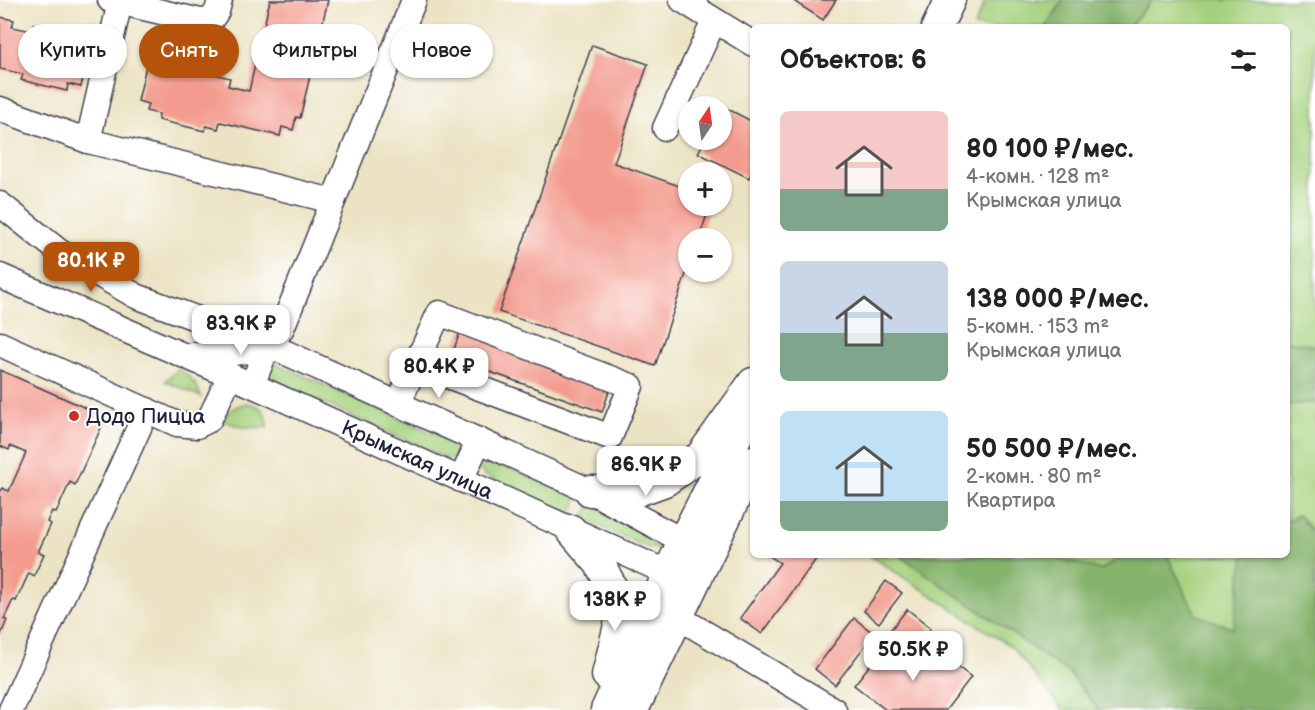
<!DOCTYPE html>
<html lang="ru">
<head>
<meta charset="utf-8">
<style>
  body { margin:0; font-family:"Balsamiq Sans",sans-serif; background:#f6f6f6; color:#222; height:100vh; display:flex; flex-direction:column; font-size:22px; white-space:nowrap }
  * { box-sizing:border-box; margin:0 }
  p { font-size:20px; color:#767676 }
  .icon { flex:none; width:33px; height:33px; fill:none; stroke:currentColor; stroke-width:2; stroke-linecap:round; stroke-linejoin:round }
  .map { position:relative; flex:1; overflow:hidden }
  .panel { position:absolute; left:750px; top:24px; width:540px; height:534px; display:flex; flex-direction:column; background:#fff; border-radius:9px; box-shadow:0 2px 4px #0004 }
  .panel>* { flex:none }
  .top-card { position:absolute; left:18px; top:24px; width:570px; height:54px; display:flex; gap:12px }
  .needle { width:39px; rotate:13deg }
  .controls { position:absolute; left:678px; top:96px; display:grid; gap:12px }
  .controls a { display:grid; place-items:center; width:54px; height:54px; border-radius:50%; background:#fff; box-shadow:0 2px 4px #0004; font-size:30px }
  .price { position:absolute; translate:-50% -51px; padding:0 14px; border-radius:12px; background:#fff; color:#222; font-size:20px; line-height:39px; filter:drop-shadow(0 2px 3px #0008) }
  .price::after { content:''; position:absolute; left:50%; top:36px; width:18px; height:14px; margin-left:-9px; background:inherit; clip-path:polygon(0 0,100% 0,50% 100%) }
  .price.selected { background:#b45309; color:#fff }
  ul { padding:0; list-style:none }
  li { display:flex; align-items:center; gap:18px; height:150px; padding:0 30px }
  li span { display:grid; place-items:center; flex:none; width:168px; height:120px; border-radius:9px; color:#555 }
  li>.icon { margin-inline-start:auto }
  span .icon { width:72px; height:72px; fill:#fffc; stroke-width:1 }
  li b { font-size:26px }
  h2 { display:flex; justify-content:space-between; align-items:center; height:72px; padding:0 30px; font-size:26px }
  .tag { padding:0 21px; border-radius:27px; background:#fff; box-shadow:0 2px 4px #0004; font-size:21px; line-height:54px }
  .tag.selected { background:#b45309; color:#fff }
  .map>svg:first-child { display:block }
  .green { fill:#a5d17d; stroke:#647a5c; stroke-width:1.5 }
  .forest { fill:#84b36c; stroke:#536a54; stroke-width:1.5 }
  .building { fill:#f39b8e }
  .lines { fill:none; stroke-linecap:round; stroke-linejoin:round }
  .minor-casing { stroke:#403f4f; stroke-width:27 }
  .major-casing { stroke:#403f4f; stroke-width:33 }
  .minor { stroke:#fff; stroke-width:24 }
  .major { stroke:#fff; stroke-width:30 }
  .poi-dot { fill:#c8321e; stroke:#fff; stroke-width:2 }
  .labels { text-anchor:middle; stroke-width:4.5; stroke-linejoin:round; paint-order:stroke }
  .poi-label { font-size:21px; fill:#22223b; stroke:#fff; text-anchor:start }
  .street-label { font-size:21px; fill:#22223b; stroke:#fff }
</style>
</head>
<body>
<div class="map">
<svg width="1315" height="710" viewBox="0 0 1315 710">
  <rect width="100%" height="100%" fill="#fff"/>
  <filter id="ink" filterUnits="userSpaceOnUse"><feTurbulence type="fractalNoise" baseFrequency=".0167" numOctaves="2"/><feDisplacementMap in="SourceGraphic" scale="12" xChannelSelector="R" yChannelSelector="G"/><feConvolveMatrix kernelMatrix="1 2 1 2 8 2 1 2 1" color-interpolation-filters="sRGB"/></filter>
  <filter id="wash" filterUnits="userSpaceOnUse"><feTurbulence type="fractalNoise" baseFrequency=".008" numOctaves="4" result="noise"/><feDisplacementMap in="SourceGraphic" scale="24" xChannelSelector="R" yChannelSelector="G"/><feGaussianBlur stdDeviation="1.35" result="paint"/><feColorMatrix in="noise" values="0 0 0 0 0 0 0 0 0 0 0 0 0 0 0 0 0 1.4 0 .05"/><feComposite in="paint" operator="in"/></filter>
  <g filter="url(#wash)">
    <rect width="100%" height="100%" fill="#ebe3c3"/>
    <g class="green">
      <polygon points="986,0 1063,0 1046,27 974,27"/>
      <polygon points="1152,0 1315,0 1315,346 1287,341 1287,27 1129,27"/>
      <polygon points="275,363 455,443 459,446 460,454 453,459 448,459 272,380 267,373 271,365"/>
      <path d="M179 369C191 377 197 384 201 397L165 381Z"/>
      <polygon points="1315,402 1315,535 1298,515 1287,521 1287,405"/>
      <path d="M247 403C262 406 268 413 267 428L242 427 222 420C229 410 235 406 247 403Z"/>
      <polygon points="487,458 578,498 571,514 484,475 479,468 483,460"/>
      <polygon points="591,504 656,538 662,550 646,547 583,519"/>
      <polygon points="869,555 899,555 1069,673 1099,710 1063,710 1012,647"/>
      <polygon points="1045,555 1125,555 1101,570"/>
      <polygon points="1167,555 1244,555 1234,628 1196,616"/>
    </g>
    <g class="forest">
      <polygon points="1063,0 1152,0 1129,27 1046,27"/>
      <polygon points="1287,341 1315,346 1315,402 1287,405"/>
      <polygon points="1298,515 1315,535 1315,710 1099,710 1069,673 899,555 1045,555 1101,570 1125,555 1167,555 1196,615 1233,628 1244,555 1287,555 1287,521"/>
    </g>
    <g id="blocks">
      <g class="building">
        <polygon points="270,0 328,0 300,118 296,117 293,130 282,127 280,136 220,122 218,129 206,126 205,131 158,120 159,114 146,111 148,104 138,101 146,66 156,68 158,61 230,78 228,86 249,91"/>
        <polygon points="792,0 836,0 823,20"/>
        <polygon points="0,17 14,20 12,27 32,31 33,24 79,35 78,43 90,46 81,87 68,84 67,91 21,80 23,74 0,69"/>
        <polygon points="592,45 648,64 614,163 688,189 688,206 710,206 699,238 688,238 688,268 655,366 499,312"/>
        <polygon points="722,106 753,122 753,170 749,178 698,153 705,140 722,140"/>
        <polygon points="461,329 612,383 602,412 451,358"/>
        <polygon points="0,370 106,417 75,485 70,482 56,513 52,511 47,522 51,524 38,552 44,554 34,576 29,573 16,601 13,600 4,619 7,620 0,637 0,493 2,488 9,491 26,453 10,446 9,450 0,446"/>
        <polygon points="768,555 819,555 762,634 740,618 780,563"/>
        <polygon points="886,581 902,593 879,623 864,611"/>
        <polygon points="907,609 931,628 913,651 889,632"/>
        <polygon points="854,618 874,634 835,685 815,669"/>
        <polygon points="885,646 915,670 932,647 971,677 946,710 886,710 854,685"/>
      </g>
    </g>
  </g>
  <g filter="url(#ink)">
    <use href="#blocks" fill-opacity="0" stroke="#403f4f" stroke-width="1.5"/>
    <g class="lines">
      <defs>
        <g id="minor">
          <polyline points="110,0 200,21 211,20 217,11 220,0"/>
          <polyline points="682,0 753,44"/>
          <polyline points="0,109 88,141 333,201"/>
          <polyline points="665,128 714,21"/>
          <polyline points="88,141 120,2"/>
          <polyline points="0,204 60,252 136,296 271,346 590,491 683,541"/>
          <path id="s1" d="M0 276 252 385 668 573"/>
          <polyline points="0,344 177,424 197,426 209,420 230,376"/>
          <path d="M193 355C221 356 244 353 271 346"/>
          <polyline points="252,385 263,358 282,328 414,0"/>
          <polyline points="398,404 439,313 631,386 610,437 416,364"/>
          <polyline points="461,480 479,440"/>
          <polyline points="678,617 834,710"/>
          <polyline points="11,710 147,410"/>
        </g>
        <g id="major">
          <polyline points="937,27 950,0"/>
          <polyline points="590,491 635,492 665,481 701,456 753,383"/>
          <polyline points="571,530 600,564 614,592 620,621 607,675"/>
          <polyline points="606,710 683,541 753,405"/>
          <polyline points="633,710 753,461"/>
        </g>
      </defs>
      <use href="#minor" class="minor-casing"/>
      <use href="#major" class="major-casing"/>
      <use href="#minor" class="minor"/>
      <use href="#major" class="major"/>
    </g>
  </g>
  <circle class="poi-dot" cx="74" cy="416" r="6"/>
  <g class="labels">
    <g class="poi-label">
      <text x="86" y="423">Додо Пицца</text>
    </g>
    <g class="street-label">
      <text dy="7" stroke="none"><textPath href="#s1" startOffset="456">Крымская улица</textPath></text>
    </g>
  </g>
</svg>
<div class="controls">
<a><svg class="needle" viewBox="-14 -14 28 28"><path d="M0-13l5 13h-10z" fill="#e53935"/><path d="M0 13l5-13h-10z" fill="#767676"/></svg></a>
<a>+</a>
<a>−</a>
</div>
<b class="price selected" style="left:91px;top:293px">80.1K ₽</b>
<b class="price" style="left:241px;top:356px">83.9K ₽</b>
<b class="price" style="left:439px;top:399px">80.4K ₽</b>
<b class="price" style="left:646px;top:497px">86.9K ₽</b>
<b class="price" style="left:615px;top:632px">138K ₽</b>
<b class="price" style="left:913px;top:682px">50.5K ₽</b>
<div class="top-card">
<a class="tag">Купить</a>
<a class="tag selected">Снять</a>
<a class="tag">Фильтры</a>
<a class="tag">Новое</a>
</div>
<section class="panel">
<h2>Объектов: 6<svg class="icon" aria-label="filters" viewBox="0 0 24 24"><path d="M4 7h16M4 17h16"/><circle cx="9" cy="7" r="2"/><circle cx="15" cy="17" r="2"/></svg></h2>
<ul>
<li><span style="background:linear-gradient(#f6c9c9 65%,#7fa58c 0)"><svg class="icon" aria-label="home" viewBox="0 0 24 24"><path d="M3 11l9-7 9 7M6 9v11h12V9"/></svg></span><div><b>80 100 ₽/мес.</b><p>4-комн. · 128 m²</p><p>Крымская улица</p></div></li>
<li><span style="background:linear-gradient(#c9d6e8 60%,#7fa58c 0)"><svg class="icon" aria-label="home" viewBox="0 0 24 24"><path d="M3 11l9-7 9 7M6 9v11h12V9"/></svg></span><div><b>138 000 ₽/мес.</b><p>5-комн. · 153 m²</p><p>Крымская улица</p></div></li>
<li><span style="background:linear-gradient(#bfe0f5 75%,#7fa58c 0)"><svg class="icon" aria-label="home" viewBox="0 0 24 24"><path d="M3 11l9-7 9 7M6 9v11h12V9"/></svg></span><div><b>50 500 ₽/мес.</b><p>2-комн. · 80 m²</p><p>Квартира</p></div></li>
</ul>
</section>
</div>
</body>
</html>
